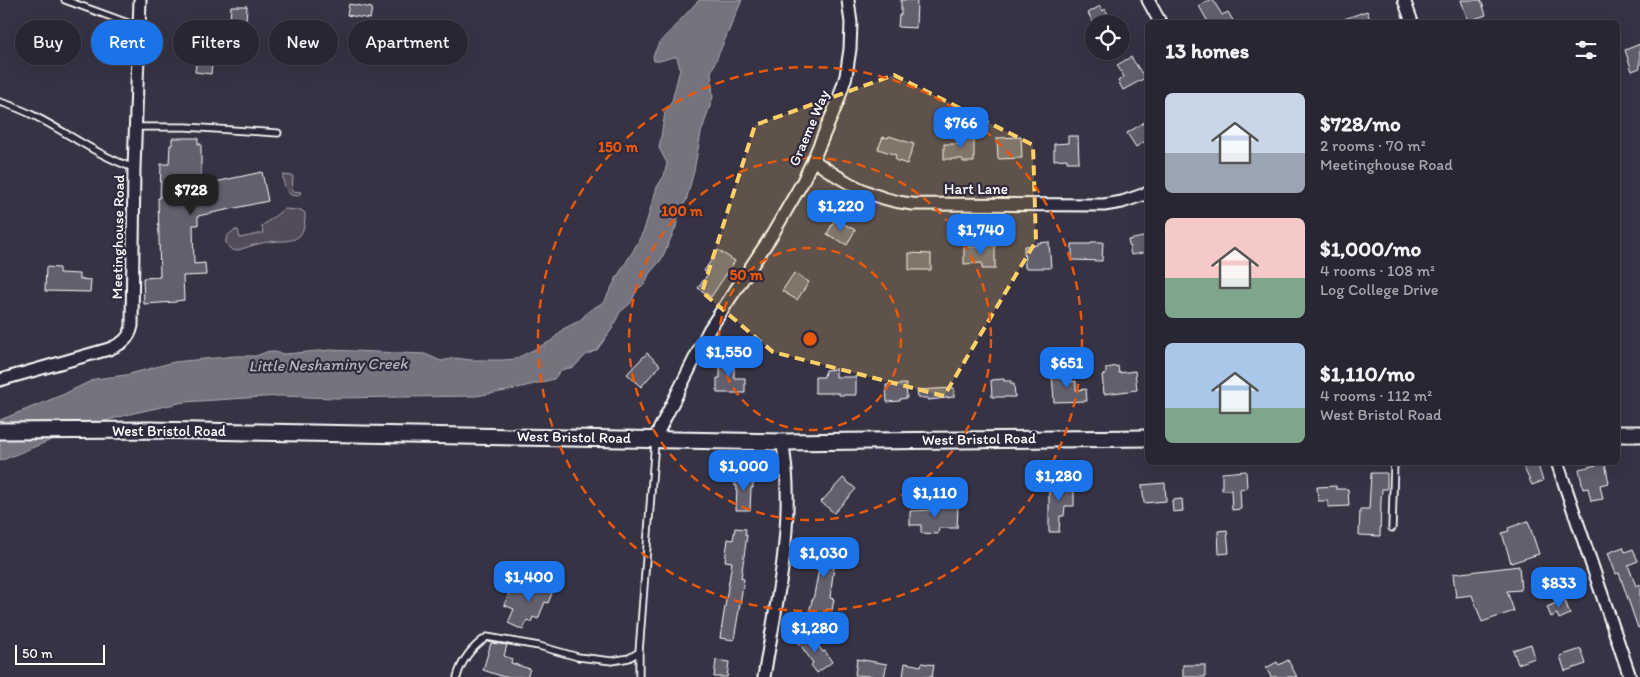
<!DOCTYPE html>
<html lang="en">
<head>
<meta charset="utf-8">
<style>
  body { margin:0; font-family:Itim,sans-serif; background:#353240; color:#f1f3f6; height:100vh; display:flex; flex-direction:column; font-size:19px; white-space:nowrap }
  * { box-sizing:border-box; margin:0 }
  p { font-size:16px; color:#a5a5ac }
  .icon { flex:none; width:28px; height:28px; fill:none; stroke:currentColor; stroke-width:2; stroke-linecap:round; stroke-linejoin:round }
  .map { position:relative; flex:1; overflow:hidden }
  .sheet { position:absolute; left:1145px; top:20px; width:475px; height:445px; display:flex; flex-direction:column; background:#292634; border-radius:8px; box-shadow:0 5px 20px #0002,0 0 0 1px #45434f }
  .sheet>* { flex:none }
  .top-card { position:absolute; left:15px; top:20px; width:475px; height:45px; display:flex; gap:10px }
  .controls { position:absolute; left:1085px; top:15px; display:grid; gap:10px }
  .controls a { display:grid; place-items:center; width:45px; height:45px; border-radius:50%; background:#292634; box-shadow:0 5px 20px #0002,0 0 0 1px #45434f; font-size:25px }
  .scale { position:absolute; left:15px; bottom:12px; width:90px; box-sizing:border-box; padding-left:5px; border:2px solid #fff; border-top:0; font-size:14px; line-height:18px; white-space:nowrap; color:#fff; -webkit-text-stroke:4px #2f2a3d; paint-order:stroke }
  .price { position:absolute; translate:-50% -42px; padding:0 11px; border-radius:10px; background:#1a73e8; color:#fff; font-size:16px; line-height:32px; filter:drop-shadow(0 1px 2px #0008) }
  .price::after { content:''; position:absolute; left:50%; top:30px; width:15px; height:11px; margin-left:-8px; background:inherit; clip-path:polygon(0 0,100% 0,50% 100%) }
  .price.current { background:#222; color:#fff }
  ul { padding:0; list-style:none }
  li { display:flex; align-items:center; gap:15px; height:125px; padding:0 20px }
  li span { display:grid; place-items:center; flex:none; width:140px; height:100px; border-radius:8px; color:#555 }
  li>.icon { margin-inline-start:auto }
  span .icon { width:60px; height:60px; fill:#fffc; stroke-width:1 }
  li b { font-size:21px }
  h2 { display:flex; justify-content:space-between; align-items:center; height:60px; padding:0 20px; font-size:21px }
  .chip { padding:0 18px; border-radius:22px; background:#292634; box-shadow:0 5px 20px #0002,0 0 0 1px #45434f; font-size:18px; line-height:45px }
  .chip.current { background:#1a73e8; color:#fff }
  .map>svg:first-child { display:block }
  .green { fill:#514c5c; stroke:#a8a6ae }
  .water { fill:#76737f; stroke:#adabb2 }
  .building { fill:#635f6d; stroke:#fff }
  .lines { fill:none; stroke-linecap:round; stroke-linejoin:round }
  .lane-casing { stroke:#fff; stroke-width:9 }
  .street-casing { stroke:#fff; stroke-width:15 }
  .secondary-casing { stroke:#fff; stroke-width:19 }
  .lane { stroke:#2f2a3d; stroke-width:5.5 }
  .street { stroke:#2f2a3d; stroke-width:11 }
  .secondary { stroke:#2f2a3d; stroke-width:15 }
  .marked { fill:#ffd166; fill-opacity:0.2; stroke:#ffd166; stroke-width:4; stroke-dasharray:10 6; stroke-linejoin:round }
  .ring { fill:none; stroke:#e8590c; stroke-width:2.5; stroke-dasharray:9 6 }
  .labels { text-anchor:middle; stroke-width:4.5; stroke-linejoin:round; paint-order:stroke }
  .street-label { font-size:15px; fill:#fff; stroke:#2f2a3d }
  .water-label { font-size:16px; font-style:italic; fill:#b4b2b9; stroke:#2f2a3d }
  .centre { fill:#e8590c; stroke:#2f2a3d; stroke-width:2.5 }
  .ring-label { font-size:15px; text-anchor:middle; font-weight:bold; fill:#e8590c; stroke:#2f2a3d; stroke-width:4.5; stroke-linejoin:round; paint-order:stroke }
</style>
</head>
<body>
<div class="map">
<svg width="1640" height="677" viewBox="0 0 1640 677">
  <rect width="100%" height="100%" fill="#373345"/>
  <filter id="ink" filterUnits="userSpaceOnUse"><feTurbulence type="fractalNoise" baseFrequency=".02" numOctaves="2"/><feDisplacementMap in="SourceGraphic" scale="10" xChannelSelector="R" yChannelSelector="G"/><feConvolveMatrix kernelMatrix="1 2 1 2 8 2 1 2 1" color-interpolation-filters="sRGB"/></filter>
  <g filter="url(#ink)">
    <g class="green">
      <path d="M283 175 293 176 292 191 301 192 299 196 291 195C285 189 283 184 283 175Z"/>
      <path d="M284 209 301 210 305 213C306 249 285 238 262 243 253 245 244 248 236 251 222 247 223 235 236 230H238L240 238 263 233 262 226Z"/>
    </g>
    <path class="water" d="M699 0H742L711 72 713 97 701 133 694 171 686 201 679 212 676 227 661 260 649 274 645 284 637 289 631 303 620 312 612 329 597 350 586 355 574 367 561 370 554 379 506 391 476 396 335 398 279 396 184 402 134 413 83 427 0 461V420L62 395 95 379 126 375 174 362 235 356H256L269 351 284 354 330 350 425 354 441 361 455 358 471 360H503L515 359 551 341 563 329 579 321 590 310 604 302 618 275 633 251 644 230 657 187 664 176 667 163 659 148 665 113 672 101 680 69 677 57C668 57 663 62 654 61L653 56 659 43Z"/>
    <g class="building">
      <polygon points="901,0 917,0 916,28 898,27 899,15 901,15"/>
      <polygon points="1209,0 1213,0 1222,15 1228,12 1234,22 1208,22 1199,6"/>
      <polygon points="1461,0 1481,0 1486,15 1468,21"/>
      <polygon points="349,4 372,8 370,19 347,15"/>
      <polygon points="231,6 247,6 245,38 229,37"/>
      <polygon points="1100,6 1103,11 1105,9 1114,24 1094,24 1088,13"/>
      <polygon points="1367,11 1371,22 1338,22 1338,21"/>
      <polygon points="194,35 215,37 211,74 195,72 197,55 191,54"/>
      <polygon points="1640,44 1640,68 1632,71 1625,50"/>
      <polygon points="1131,57 1145,78 1123,90 1118,81 1124,77 1117,65"/>
      <polygon points="1148,120 1148,139 1136,147 1127,133"/>
      <polygon points="962,133 974,133 974,162 963,162 963,159 944,159 944,144 962,144"/>
      <polygon points="889,136 914,144 907,164 895,160 896,155 878,149 883,137 888,138"/>
      <polygon points="1068,136 1078,136 1079,162 1067,162 1067,159 1054,160 1054,144 1068,143"/>
      <polygon points="1021,137 1022,158 998,159 997,138"/>
      <polygon points="172,138 198,138 198,144 201,144 201,185 262,172 268,201 198,216 198,225 193,225 194,264 205,263 206,275 183,276 184,300 176,301 176,302 144,304 143,278 160,277 158,198 160,198 161,164 169,164 170,145 172,145"/>
      <polygon points="835,219 855,230 847,245 827,234"/>
      <polygon points="1148,236 1148,252 1131,255 1128,240"/>
      <polygon points="1049,242 1051,268 1025,268 1024,246 1037,245 1037,243"/>
      <polygon points="1091,242 1103,242 1102,261 1072,260 1072,244 1091,244"/>
      <polygon points="983,245 995,245 995,269 982,269 982,263 964,264 964,247 983,247"/>
      <polygon points="718,250 735,261 711,297 698,288 708,274 704,271"/>
      <polygon points="909,253 931,254 931,270 909,270"/>
      <polygon points="46,267 59,268 59,273 79,274 79,279 91,280 90,292 45,291"/>
      <polygon points="794,273 809,282 797,300 782,291"/>
      <polygon points="647,353 660,365 641,387 627,374"/>
      <polygon points="720,358 734,358 734,378 745,378 745,393 717,393 717,378 720,378"/>
      <polygon points="1118,366 1119,373 1135,371 1137,390 1104,394 1102,375 1106,374 1106,368"/>
      <polygon points="836,369 836,377 856,377 856,395 839,395 839,393 815,393 815,377 824,377 825,370"/>
      <polygon points="1070,372 1071,382 1076,381 1076,390 1086,389 1087,401 1054,402 1052,373"/>
      <polygon points="1004,379 1004,381 1011,381 1011,384 1014,384 1015,397 992,397 991,380"/>
      <polygon points="906,384 907,398 900,399 900,401 887,402 886,385"/>
      <polygon points="954,388 954,397 928,400 928,398 918,398 917,390"/>
      <polygon points="1521,462 1537,462 1543,481 1532,485"/>
      <polygon points="1605,463 1609,483 1600,485 1603,499 1591,501 1588,488 1583,489 1579,469"/>
      <polygon points="1246,471 1247,488 1240,489 1241,509 1232,510 1231,490 1222,490 1222,473"/>
      <polygon points="1371,473 1387,473 1387,489 1382,489 1381,500 1380,536 1359,535 1360,509 1369,509"/>
      <polygon points="735,476 753,477 753,488 751,488 750,510 736,510 737,486 735,486"/>
      <polygon points="843,478 856,489 834,513 821,502"/>
      <polygon points="1049,481 1074,482 1074,506 1065,506 1064,516 1060,516 1059,532 1049,532"/>
      <polygon points="1165,483 1166,501 1144,503 1142,485"/>
      <polygon points="1336,486 1336,489 1348,489 1349,506 1328,507 1328,501 1318,501 1317,487"/>
      <polygon points="1182,499 1183,511 1173,512 1172,500"/>
      <polygon points="936,506 958,506 957,528 939,528 938,534 921,533 921,525 910,525 910,511 936,510"/>
      <polygon points="1528,521 1539,554 1511,563 1502,533 1509,531 1508,528"/>
      <polygon points="735,528 746,529 745,535 747,535 741,578 744,579 734,640 720,638 732,562 725,561 728,539 733,540"/>
      <polygon points="1227,530 1229,553 1219,554 1218,531"/>
      <polygon points="821,542 837,543 830,598 834,599 832,610 827,609 826,615 809,613 812,600 813,600 819,569 816,569"/>
      <polygon points="1623,547 1625,552 1633,549 1638,561 1628,565 1636,586 1640,584 1640,627 1638,628 1619,573 1616,574 1608,553"/>
      <polygon points="1519,566 1521,590 1507,591 1514,611 1482,622 1472,595 1456,597 1453,574"/>
      <polygon points="539,577 556,583 548,603 545,602 538,619 533,617 531,622 527,620 523,630 508,623 514,609 504,605 512,586 532,595"/>
      <polygon points="1564,598 1570,614 1559,619 1557,614 1551,617 1547,607 1556,603 1556,601"/>
      <polygon points="810,635 823,652 825,651 832,662 817,673 811,665 813,663 799,643"/>
      <polygon points="491,643 507,645 504,656 512,659 511,663 530,669 527,677 504,677 483,670"/>
      <polygon points="1531,644 1535,658 1518,664 1513,650"/>
      <polygon points="1581,649 1586,664 1565,671 1560,656"/>
      <polygon points="857,659 887,664 884,677 855,675"/>
      <polygon points="716,660 729,662 727,677 714,677"/>
      <polygon points="1288,660 1297,677 1271,677 1266,668 1277,662 1279,665"/>
      <polygon points="905,663 921,666 922,663 934,665 932,677 903,677"/>
      <rect x="1183" y="665" width="22" height="12"/>
    </g>
    <g class="lines">
      <defs>
        <g id="lane">
          <polyline points="65,0 139,27"/>
          <path d="M0 102C48 116 86 152 134 168"/>
          <polyline points="136,127 186,127 278,133"/>
          <polyline points="1392,528 1394,462"/>
          <path d="M457 677C462 659 472 647 487 637L539 646 578 657 612 661 629 658 639 652"/>
          <polyline points="639,677 639,652 655,441"/>
        </g>
        <g id="street">
          <polyline points="1148,0 1160,22"/>
          <polyline points="1404,0 1412,22"/>
          <path d="M813 160C844 182 874 200 912 204L1104 205 1122 202 1148 193"/>
          <path d="M0 380 109 349C121 344 129 340 132 326L134 168 140 0"/>
          <polyline points="655,438 709,330 772,235 802,183 813,160 838,101 846,76 850,49 851,23 848,0"/>
          <polyline points="1557,462 1630,677"/>
          <path d="M764 677C774 615 789 551 787 487 787 472 784 457 783 442"/>
        </g>
        <g id="secondary">
          <polyline points="0,431 149,430 783,442 1148,438"/>
          <polyline points="1618,434 1640,434"/>
        </g>
      </defs>
      <use href="#lane" class="lane-casing"/>
      <use href="#street" class="street-casing"/>
      <use href="#secondary" class="secondary-casing"/>
      <use href="#lane" class="lane"/>
      <use href="#street" class="street"/>
      <use href="#secondary" class="secondary"/>
    </g>
  </g>
  <path class="marked" d="M894 75 1033 145 1036 241 944 396 773 352 702 292 755 125Z"/>
  <g class="ring">
    <circle cx="810" cy="339" r="91"/>
    <circle cx="810" cy="339" r="181"/>
    <circle cx="810" cy="339" r="272"/>
  </g>
  <g class="labels">
    <g class="street-label">
      <text transform="translate(809 128) rotate(-67)" y="5">Graeme Way</text>
      <text x="976" y="194">Hart Lane</text>
      <text transform="translate(118 237) rotate(-89)" y="5">Meetinghouse Road</text>
      <text x="169" y="436">West Bristol Road</text>
      <text transform="translate(574 437) rotate(1)" y="5">West Bristol Road</text>
      <text transform="translate(979 439) rotate(-1)" y="5">West Bristol Road</text>
    </g>
    <g class="water-label">
      <text transform="translate(328 364) rotate(-1)" y="6">Little Neshaminy Creek</text>
    </g>
  </g>
  <circle cx="810" cy="339" r="8" class="centre"/>
  <g class="ring-label">
    <text x="618" y="152">150 m</text>
    <text x="682" y="216">100 m</text>
    <text x="746" y="280">50 m</text>
  </g>
</svg>
<div class="controls">
<a><svg class="icon" aria-label="locate" viewBox="0 0 24 24"><circle cx="12" cy="12" r="6"/><path d="M12 2v4M12 18v4M2 12h4M18 12h4"/></svg></a>
</div>
<div class="scale">50 m</div>
<b class="price" style="left:961px;top:149px">$766</b>
<b class="price current" style="left:191px;top:216px">$728</b>
<b class="price" style="left:841px;top:232px">$1,220</b>
<b class="price" style="left:981px;top:256px">$1,740</b>
<b class="price" style="left:729px;top:378px">$1,550</b>
<b class="price" style="left:1067px;top:389px">$651</b>
<b class="price" style="left:744px;top:492px">$1,000</b>
<b class="price" style="left:1059px;top:502px">$1,280</b>
<b class="price" style="left:935px;top:519px">$1,110</b>
<b class="price" style="left:824px;top:579px">$1,030</b>
<b class="price" style="left:529px;top:603px">$1,400</b>
<b class="price" style="left:1559px;top:609px">$833</b>
<b class="price" style="left:815px;top:654px">$1,280</b>
<div class="top-card">
<a class="chip">Buy</a>
<a class="chip current">Rent</a>
<a class="chip">Filters</a>
<a class="chip">New</a>
<a class="chip">Apartment</a>
</div>
<section class="sheet">
<h2>13 homes<svg class="icon" aria-label="filters" viewBox="0 0 24 24"><path d="M4 7h16M4 17h16"/><circle cx="9" cy="7" r="2"/><circle cx="15" cy="17" r="2"/></svg></h2>
<ul>
<li><span style="background:linear-gradient(#c9d6e8 60%,#9aa5b1 0)"><svg class="icon" aria-label="home" viewBox="0 0 24 24"><path d="M3 11l9-7 9 7M6 9v11h12V9"/></svg></span><div><b>$728/mo</b><p>2 rooms · 70 m²</p><p>Meetinghouse Road</p></div></li>
<li><span style="background:linear-gradient(#f6c9c9 60%,#7fa58c 0)"><svg class="icon" aria-label="home" viewBox="0 0 24 24"><path d="M3 11l9-7 9 7M6 9v11h12V9"/></svg></span><div><b>$1,000/mo</b><p>4 rooms · 108 m²</p><p>Log College Drive</p></div></li>
<li><span style="background:linear-gradient(#a9c7e8 65%,#7fa58c 0)"><svg class="icon" aria-label="home" viewBox="0 0 24 24"><path d="M3 11l9-7 9 7M6 9v11h12V9"/></svg></span><div><b>$1,110/mo</b><p>4 rooms · 112 m²</p><p>West Bristol Road</p></div></li>
</ul>
</section>
</div>
</body>
</html>
